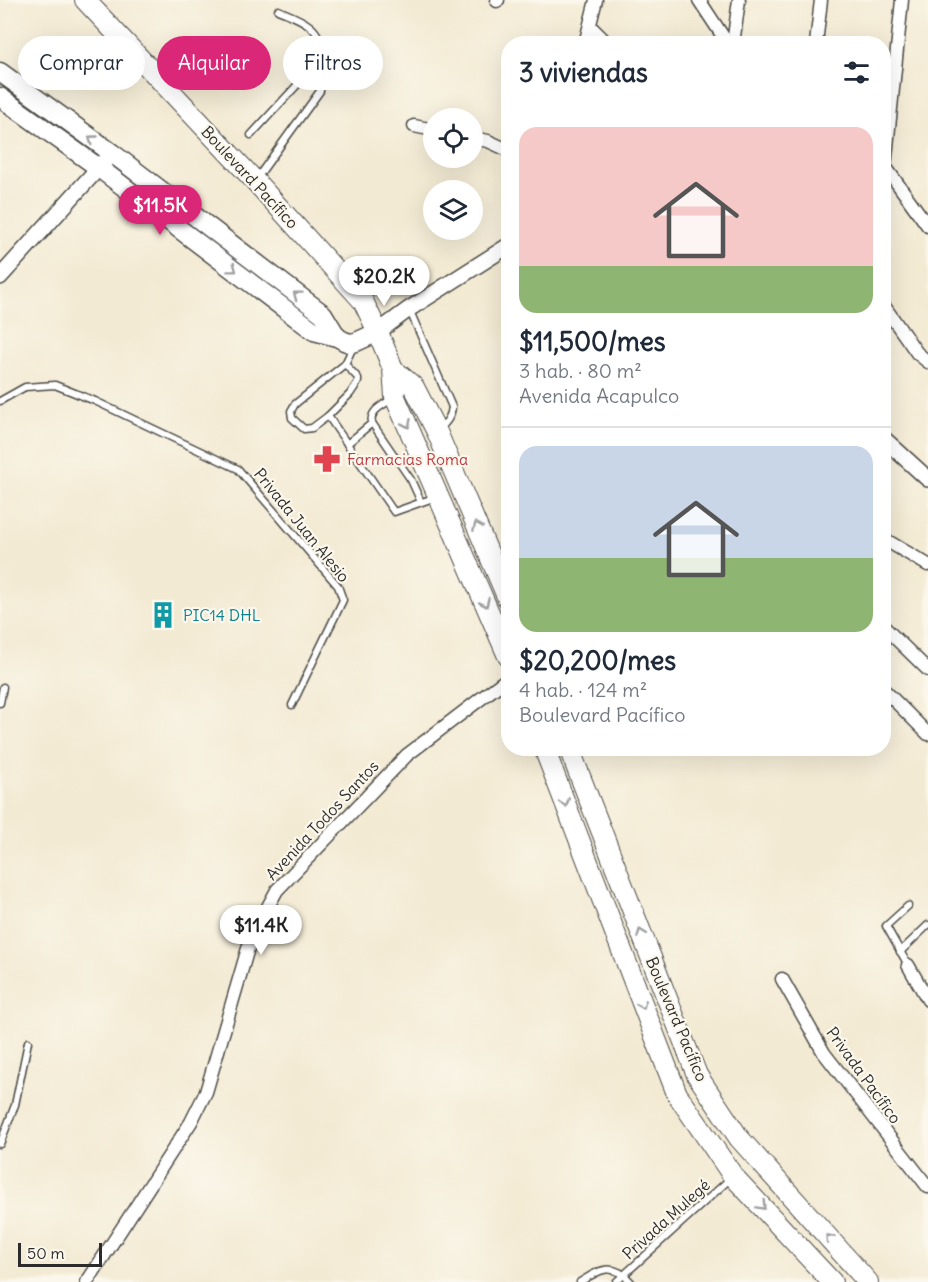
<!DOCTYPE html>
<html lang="es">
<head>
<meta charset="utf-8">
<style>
  body { margin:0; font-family:Delius,sans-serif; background:#f6f6f7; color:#1f2937; height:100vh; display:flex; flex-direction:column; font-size:22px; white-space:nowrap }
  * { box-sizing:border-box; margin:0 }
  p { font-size:20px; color:#747a83 }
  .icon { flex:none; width:33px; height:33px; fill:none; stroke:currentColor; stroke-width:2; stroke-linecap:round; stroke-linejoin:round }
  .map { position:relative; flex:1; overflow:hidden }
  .side { position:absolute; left:501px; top:36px; width:390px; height:720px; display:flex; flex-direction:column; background:#fff; border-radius:24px; box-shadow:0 6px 24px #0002 }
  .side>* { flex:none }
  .banner { position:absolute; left:18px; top:36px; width:393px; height:54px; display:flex; gap:12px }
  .buttons { position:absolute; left:423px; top:108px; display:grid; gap:12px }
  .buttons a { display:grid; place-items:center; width:60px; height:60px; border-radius:50%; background:#fff; box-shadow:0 6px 24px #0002; font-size:30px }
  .scale { position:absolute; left:18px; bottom:15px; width:84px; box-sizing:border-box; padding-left:6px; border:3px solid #2b2b2b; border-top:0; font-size:16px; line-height:21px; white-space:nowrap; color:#2b2b2b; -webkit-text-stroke:4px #fbf7ec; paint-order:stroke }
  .price { position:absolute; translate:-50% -51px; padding:0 14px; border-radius:21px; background:#fff; color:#222; font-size:20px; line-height:39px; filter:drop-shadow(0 2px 3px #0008) }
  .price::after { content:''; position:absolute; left:50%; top:36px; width:18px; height:14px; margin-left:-9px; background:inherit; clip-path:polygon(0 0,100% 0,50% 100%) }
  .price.selected { background:#db2777; color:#fff }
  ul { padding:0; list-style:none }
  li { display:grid; align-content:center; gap:12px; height:318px; padding:0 18px }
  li+li { border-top:2px solid #e0e1e3 }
  li span { display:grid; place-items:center; height:186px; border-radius:18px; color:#555 }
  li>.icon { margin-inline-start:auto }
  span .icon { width:108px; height:108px; fill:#fffc; stroke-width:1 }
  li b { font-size:26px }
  h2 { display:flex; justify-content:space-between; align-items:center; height:72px; padding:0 18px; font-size:26px }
  .chip { padding:0 21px; border-radius:27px; background:#fff; box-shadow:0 6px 24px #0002; font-size:21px; line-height:54px }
  .chip.selected { background:#db2777; color:#fff }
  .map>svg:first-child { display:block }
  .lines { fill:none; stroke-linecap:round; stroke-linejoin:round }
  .service-casing { stroke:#494844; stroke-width:9 }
  .minor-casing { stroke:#494844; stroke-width:15 }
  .tertiary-casing { stroke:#494844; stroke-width:18 }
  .secondary-casing { stroke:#494844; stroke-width:21 }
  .primary-casing { stroke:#494844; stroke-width:22 }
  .service { stroke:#fff; stroke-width:6 }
  .minor { stroke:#fff; stroke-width:12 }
  .tertiary { stroke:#fff; stroke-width:15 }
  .secondary { stroke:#fff; stroke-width:18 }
  .primary { stroke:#fff; stroke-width:20 }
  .oneway { stroke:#a0a0a0 }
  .labels { text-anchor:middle; stroke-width:4.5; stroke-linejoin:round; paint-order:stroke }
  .street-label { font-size:16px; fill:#2b2b2b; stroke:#fbf7ec }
  .health-label { font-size:16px; fill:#be3a42; stroke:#fbf7ec; text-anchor:start }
  .culture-label { font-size:16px; fill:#0d838f; stroke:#fbf7ec; text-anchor:start }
</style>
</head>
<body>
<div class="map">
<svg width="928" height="1282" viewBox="0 0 928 1282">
  <rect width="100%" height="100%" fill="#fbf7ec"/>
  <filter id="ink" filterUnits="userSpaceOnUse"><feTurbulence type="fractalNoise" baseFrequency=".0167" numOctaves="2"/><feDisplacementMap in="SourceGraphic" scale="12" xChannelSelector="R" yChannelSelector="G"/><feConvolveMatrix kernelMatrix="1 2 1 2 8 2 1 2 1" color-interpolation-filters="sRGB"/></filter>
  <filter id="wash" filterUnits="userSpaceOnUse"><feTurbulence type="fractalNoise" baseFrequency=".008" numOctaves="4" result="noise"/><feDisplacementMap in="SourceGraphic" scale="24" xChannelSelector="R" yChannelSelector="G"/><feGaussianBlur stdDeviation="1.35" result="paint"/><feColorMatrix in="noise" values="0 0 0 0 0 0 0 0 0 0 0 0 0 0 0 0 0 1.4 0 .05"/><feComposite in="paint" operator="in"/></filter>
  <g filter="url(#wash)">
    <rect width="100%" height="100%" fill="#f3ead3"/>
  </g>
  <g filter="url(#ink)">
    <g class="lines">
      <defs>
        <g id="service">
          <path d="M278 10C297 18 324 26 320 52 319 58 314 64 311 70"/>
          <path d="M251 135 311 70C316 77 321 81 320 91L257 178"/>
          <path d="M409 309 452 407C451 417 447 422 439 429"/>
          <polyline points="354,345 345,364 295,404 291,411 292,418 304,429 312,428 328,416 394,512 436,497"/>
          <path d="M392 399C383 405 369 411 372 423L411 480 421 502"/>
          <polyline points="0,401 25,387 55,385 95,401 238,469 338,586 343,600 292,705"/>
          <polyline points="328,416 350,394 358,382 358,378 345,364"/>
          <polyline points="347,444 372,423"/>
          <polyline points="0,703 3,687"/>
          <polyline points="900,952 928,925"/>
          <polyline points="908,965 886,926 908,906"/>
          <polyline points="0,1144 15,1105 28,1042"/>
          <path d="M580 1282C599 1270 613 1261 631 1282"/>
          <polyline points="616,1282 731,1178"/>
        </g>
        <g id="minor">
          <polyline points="699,0 728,44"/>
          <polyline points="497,1 498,0"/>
          <polyline points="590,26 608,44"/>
          <polyline points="585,44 596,0"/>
          <polyline points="733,44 739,0"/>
          <polyline points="816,44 821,0"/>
          <polyline points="414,126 434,130"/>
          <polyline points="472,138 488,141 508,150"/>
          <polyline points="884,165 928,226"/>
          <polyline points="885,167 902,0"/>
          <polyline points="884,306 917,353 928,362"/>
          <polyline points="884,539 928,565"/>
          <polyline points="884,627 928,670"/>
          <polyline points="884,690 928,734"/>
          <polyline points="908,965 928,1000"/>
          <polyline points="782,979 824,1053 928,1187"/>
          <polyline points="87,1282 191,1122 206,1092 251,938 277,890 407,755 508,678"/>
        </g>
        <g id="tertiary">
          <polyline points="0,277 112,153"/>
          <polyline points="378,332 409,309 508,246"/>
          <polyline points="884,439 928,479"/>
        </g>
        <g id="secondary">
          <polyline points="0,72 112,153 323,314 337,337"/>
          <polyline points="0,97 99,168 314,331 337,337 344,341 350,343 356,342 378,332"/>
        </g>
        <g id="primary">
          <polyline points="85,0 255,181 363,301 378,332 393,369 395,397 508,656"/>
          <polyline points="393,369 414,387 437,432 508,599"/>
          <polyline points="544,748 677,1094 733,1176 832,1282"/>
          <polyline points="569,748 697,1075 739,1138 868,1282"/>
        </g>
      </defs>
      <use href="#service" class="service-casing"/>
      <use href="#minor" class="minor-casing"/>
      <use href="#tertiary" class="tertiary-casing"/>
      <use href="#secondary" class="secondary-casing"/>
      <use href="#primary" class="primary-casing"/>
      <use href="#service" class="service"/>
      <use href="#minor" class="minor"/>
      <use href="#tertiary" class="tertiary"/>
      <use href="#secondary" class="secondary"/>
      <use href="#primary" class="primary"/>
    </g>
    <defs><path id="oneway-chevron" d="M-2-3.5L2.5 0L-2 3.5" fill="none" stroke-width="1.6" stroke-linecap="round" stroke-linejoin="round" transform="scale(1.5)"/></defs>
    <g class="oneway">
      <use href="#oneway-chevron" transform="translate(92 139) rotate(-144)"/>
      <use href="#oneway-chevron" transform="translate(233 269) rotate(37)"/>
      <use href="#oneway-chevron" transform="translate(297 295) rotate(-143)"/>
      <use href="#oneway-chevron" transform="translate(407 424) rotate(66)"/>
      <use href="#oneway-chevron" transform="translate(477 526) rotate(-113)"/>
      <use href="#oneway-chevron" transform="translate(485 603) rotate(66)"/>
      <use href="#oneway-chevron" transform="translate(565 803) rotate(69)"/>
      <use href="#oneway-chevron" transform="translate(641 933) rotate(-111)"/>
      <use href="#oneway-chevron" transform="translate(642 1005) rotate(69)"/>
      <use href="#oneway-chevron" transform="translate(762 1206) rotate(47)"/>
      <use href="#oneway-chevron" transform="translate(829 1238) rotate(-132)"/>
    </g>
  </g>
  <defs>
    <symbol id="pharmacy-bare" viewBox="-9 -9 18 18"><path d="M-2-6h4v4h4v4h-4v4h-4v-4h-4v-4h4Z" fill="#e0444e" stroke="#fbf7ec" stroke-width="2.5" paint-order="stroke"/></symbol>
    <symbol id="building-bare" viewBox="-9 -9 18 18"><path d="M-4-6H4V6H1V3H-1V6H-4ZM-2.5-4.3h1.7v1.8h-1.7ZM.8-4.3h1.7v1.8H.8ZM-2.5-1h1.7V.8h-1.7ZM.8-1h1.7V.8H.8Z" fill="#0f9aa8" stroke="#fbf7ec" stroke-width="2.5" paint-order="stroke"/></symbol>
  </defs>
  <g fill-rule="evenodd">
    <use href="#pharmacy-bare" x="308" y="440" width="38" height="38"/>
    <use href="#building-bare" x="144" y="596" width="38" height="38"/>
  </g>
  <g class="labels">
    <g class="street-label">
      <text transform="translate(250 177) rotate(47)" y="6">Boulevard Pacífico</text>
      <text transform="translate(302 525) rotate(51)" y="6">Privada Juan Alesio</text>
      <text transform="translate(322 820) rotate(-47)" y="6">Avenida Todos Santos</text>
      <text transform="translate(677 1019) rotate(67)" y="6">Boulevard Pacífico</text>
      <text transform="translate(864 1075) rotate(54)" y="6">Privada Pacífico</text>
      <text transform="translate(666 1219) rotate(-42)" y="6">Privada Mulegé</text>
    </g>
    <g class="health-label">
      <text x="347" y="465">Farmacias Roma</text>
    </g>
    <g class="culture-label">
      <text x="183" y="621">PIC14 DHL</text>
    </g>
  </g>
</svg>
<div class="buttons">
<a><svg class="icon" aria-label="locate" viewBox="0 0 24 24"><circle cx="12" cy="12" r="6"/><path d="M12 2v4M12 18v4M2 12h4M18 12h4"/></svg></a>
<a><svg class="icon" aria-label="layers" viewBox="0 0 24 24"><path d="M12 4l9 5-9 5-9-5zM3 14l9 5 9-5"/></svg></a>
</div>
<div class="scale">50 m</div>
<b class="price selected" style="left:160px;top:236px">$11.5K</b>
<b class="price" style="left:384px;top:307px">$20.2K</b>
<b class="price" style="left:261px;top:956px">$11.4K</b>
<div class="banner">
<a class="chip">Comprar</a>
<a class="chip selected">Alquilar</a>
<a class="chip">Filtros</a>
</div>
<section class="side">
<h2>3 viviendas<svg class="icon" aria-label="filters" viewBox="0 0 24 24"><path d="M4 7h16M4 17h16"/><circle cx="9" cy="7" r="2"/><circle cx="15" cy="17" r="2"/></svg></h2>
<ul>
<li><span style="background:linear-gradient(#f6c9c9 75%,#8fb573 0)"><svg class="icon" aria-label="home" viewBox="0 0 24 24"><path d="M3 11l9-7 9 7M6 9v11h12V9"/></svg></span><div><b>$11,500/mes</b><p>3 hab. · 80 m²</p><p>Avenida Acapulco</p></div></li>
<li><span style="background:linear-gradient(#c9d6e8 60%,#8fb573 0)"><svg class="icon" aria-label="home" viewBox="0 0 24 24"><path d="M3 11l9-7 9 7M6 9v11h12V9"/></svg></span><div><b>$20,200/mes</b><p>4 hab. · 124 m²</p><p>Boulevard Pacífico</p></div></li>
</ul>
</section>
</div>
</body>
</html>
